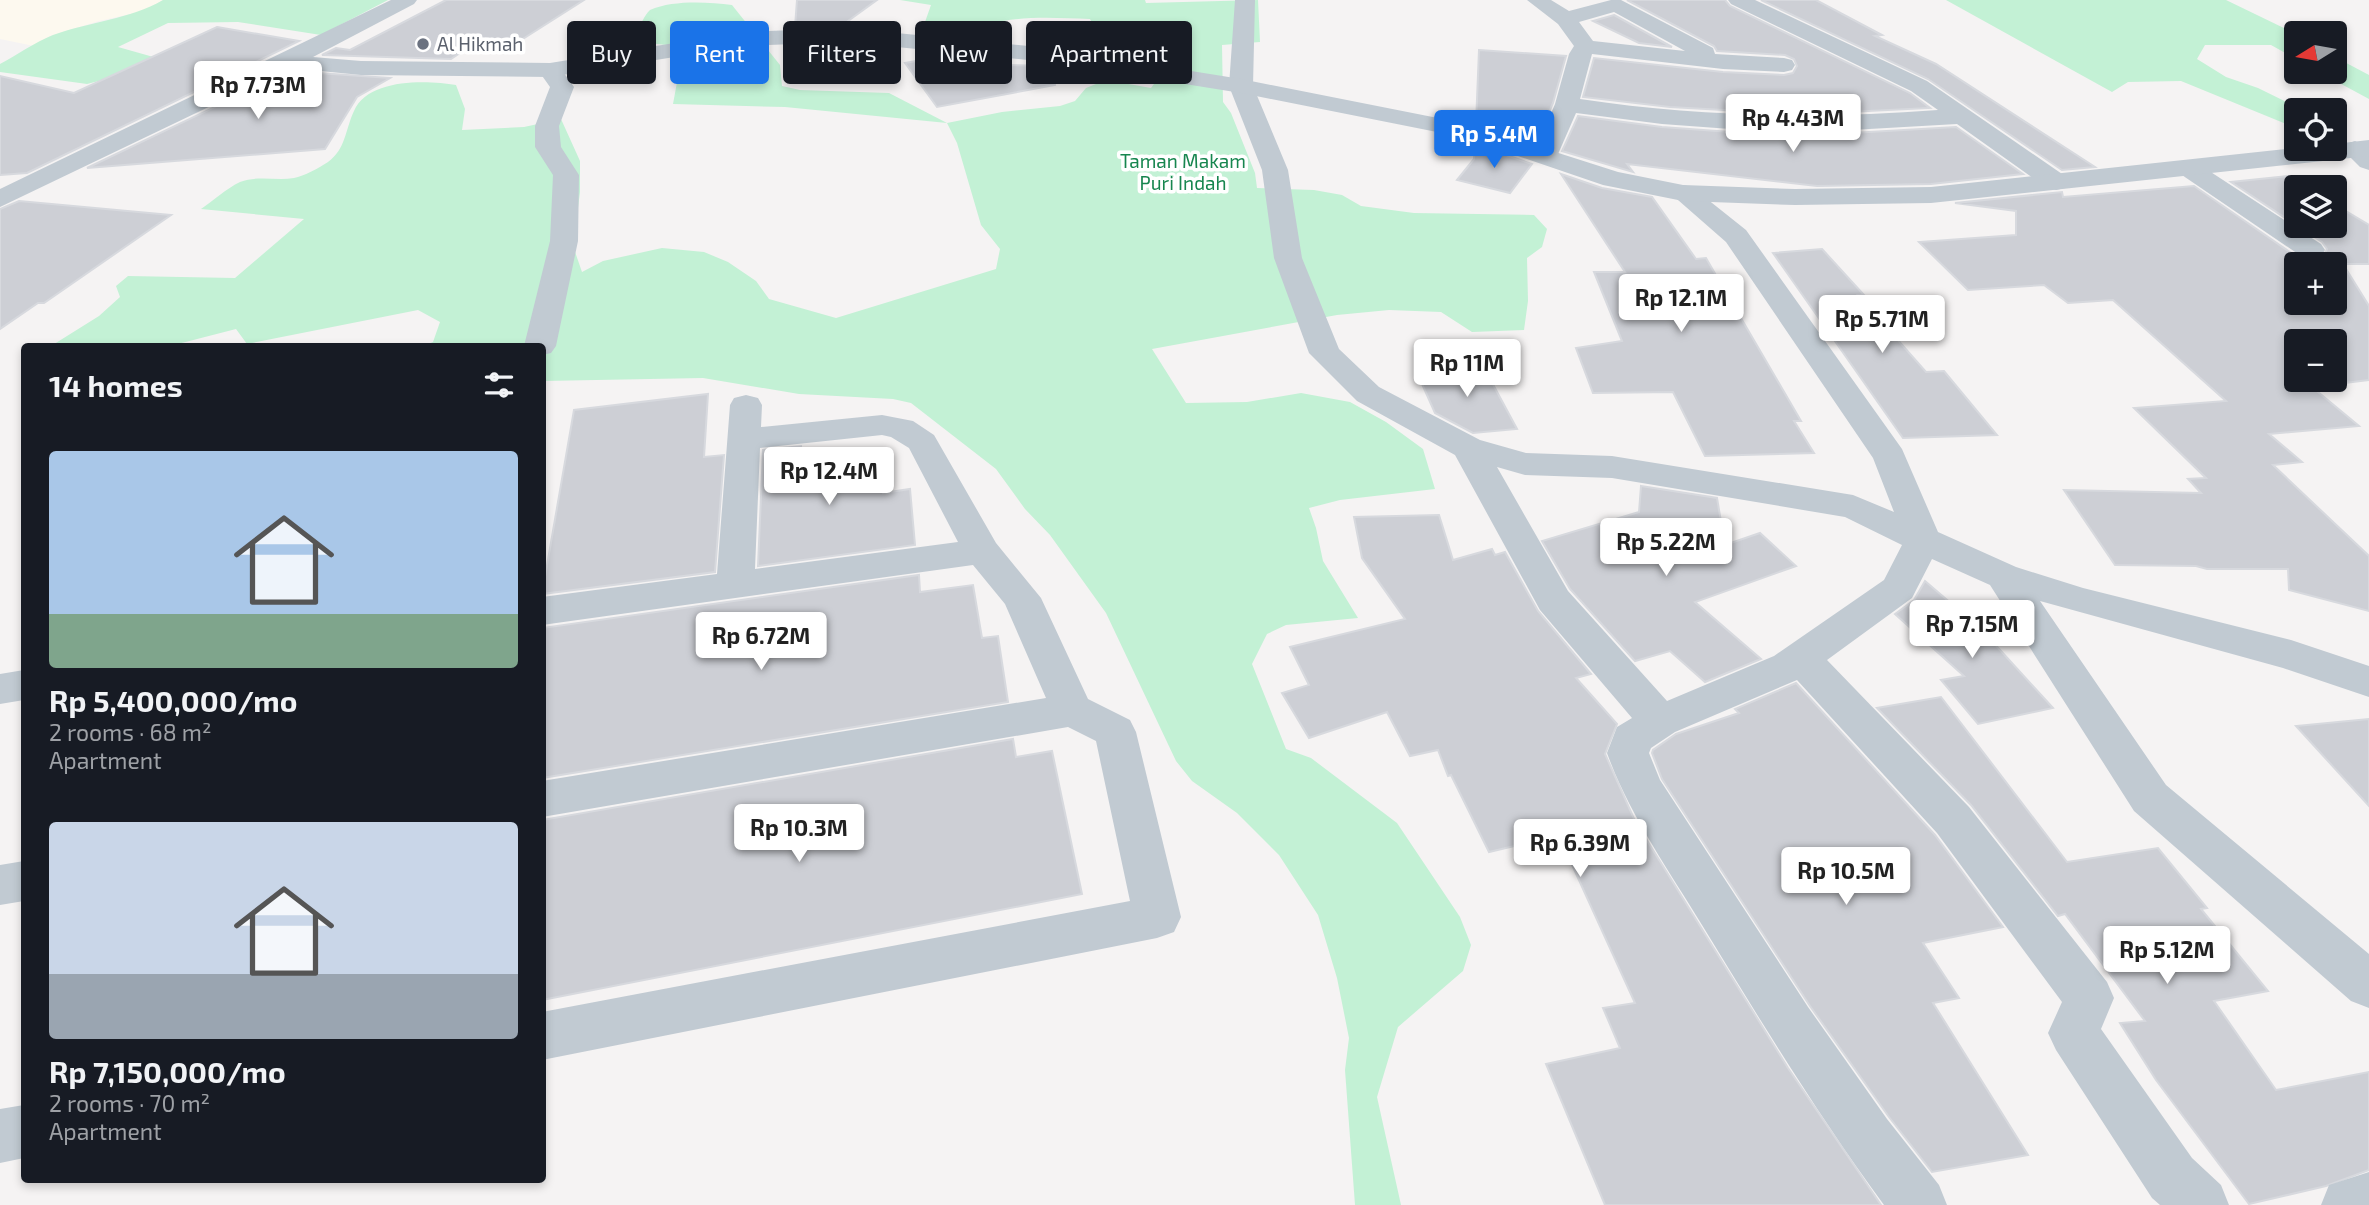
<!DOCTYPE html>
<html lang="en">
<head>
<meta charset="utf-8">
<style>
  body { margin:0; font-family:"Exo 2",sans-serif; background:#242831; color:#f1f3f6; height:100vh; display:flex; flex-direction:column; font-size:26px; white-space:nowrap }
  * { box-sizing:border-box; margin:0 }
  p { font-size:23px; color:#9ea1a6 }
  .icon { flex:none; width:38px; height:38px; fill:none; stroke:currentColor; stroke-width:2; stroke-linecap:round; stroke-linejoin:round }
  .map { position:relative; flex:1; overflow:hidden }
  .sheet { position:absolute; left:21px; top:343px; width:525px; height:840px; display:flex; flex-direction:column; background:#171b24; border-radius:7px; box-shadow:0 4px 10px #0003 }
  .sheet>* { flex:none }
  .banner { position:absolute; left:567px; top:21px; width:665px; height:63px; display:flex; gap:14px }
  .needle { width:46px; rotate:259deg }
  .tools { position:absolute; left:2284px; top:21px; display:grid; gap:14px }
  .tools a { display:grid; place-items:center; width:63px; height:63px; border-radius:7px; background:#171b24; box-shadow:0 4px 10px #0003; font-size:35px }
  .price { position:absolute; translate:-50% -60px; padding:0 16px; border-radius:7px; background:#fff; color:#222; font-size:23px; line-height:46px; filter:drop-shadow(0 2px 4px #0008) }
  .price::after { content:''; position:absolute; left:50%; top:42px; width:21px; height:16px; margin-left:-10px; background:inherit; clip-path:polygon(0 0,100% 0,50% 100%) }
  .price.active { background:#1a73e8; color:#fff }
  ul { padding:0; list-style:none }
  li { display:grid; align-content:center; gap:14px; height:371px; padding:0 28px }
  li span { display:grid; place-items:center; height:217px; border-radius:7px; color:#555 }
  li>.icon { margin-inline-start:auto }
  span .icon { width:126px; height:126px; fill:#fffc; stroke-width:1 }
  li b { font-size:30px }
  h2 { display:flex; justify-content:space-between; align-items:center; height:84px; padding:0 28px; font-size:30px }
  .pill { padding:0 24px; border-radius:7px; background:#171b24; box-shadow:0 4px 10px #0003; font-size:24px; line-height:63px }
  .pill.active { background:#1a73e8; color:#fff }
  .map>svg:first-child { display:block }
  .commercial { fill:#fdf9ef }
  .green { fill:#c3f1d5 }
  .building { fill:#cdcfd5; stroke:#d7d9de; stroke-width:2; fill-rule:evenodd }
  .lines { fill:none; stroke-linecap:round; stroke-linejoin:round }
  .minor { fill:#c1cad2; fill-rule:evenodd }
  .tertiary { fill:#c1cad2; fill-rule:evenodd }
  .worship-dot { fill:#6b7280; stroke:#fff; stroke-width:2.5 }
  .labels { text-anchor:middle; stroke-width:7; stroke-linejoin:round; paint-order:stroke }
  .far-worship-label { font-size:19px; fill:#5b616d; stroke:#fff; text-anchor:start }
  .far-park-label { font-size:19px; fill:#17864f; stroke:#fff }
</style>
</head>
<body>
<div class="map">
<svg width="2369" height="1205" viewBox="0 0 2369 1205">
  <rect width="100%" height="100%" fill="#f5f3f3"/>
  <polygon class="commercial" points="0,0 163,0 144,11 99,21 50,36 34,46 0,39"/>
  <g class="green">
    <path d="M163 0H388L321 35 238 22 168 23 118 47 157 58 122 75 87 84 0 72V64C17 55 35 42 53 35 89 22 130 19 163 0Z"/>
    <path d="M900 0H1145L1146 3 1258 0 1260 42 1222 45 1223 102 1231 113 1255 173 1257 188 1314 190 1342 195 1361 206 1414 213 1534 215 1547 229 1542 247 1527 258 1528 301 1524 330 1472 332 1441 312 1389 310 1337 315 1152 349 1186 403 1247 402 1301 393 1350 402 1386 422 1423 449 1435 489 1340 500 1309 508 1316 528 1323 561 1358 618 1286 625 1267 634 1252 664 1286 749 1311 758 1397 823 1460 917 1471 945 1463 971 1398 1027 1377 1097 1401 1205H1355L1345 1070 1349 1038 1337 978 1318 915 1279 855 1237 813 1192 781 1176 761 1106 613 1050 535 1025 509 996 469 911 403 893 399 799 394 703 378 543 381 542 346H423L433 342 440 322 418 310 247 344 236 329 170 346H51L99 316 120 297 116 286 128 276 235 278 304 219 201 209C213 201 227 188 240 182 258 175 276 181 294 178 304 176 319 168 328 162 346 149 345 130 354 111 368 78 427 80 456 85L465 109 462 130 524 127 561 119 580 161V192L573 246 582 272 603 261 662 248 704 252 728 262 756 281 769 299 836 318 996 269 1000 249 981 225 957 143 947 123 785 107 673 104 680 66 666 45 640 42 636 34C640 27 644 15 650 10 673 0 707 2 732 5L780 65 782 86 800 90 889 93 947 123 1002 112 1060 106 1075 101 1086 88 1106 80 1151 88 1180 49 1098 34 1090 19C1061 18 1031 16 1003 21 967 26 962 39 925 22L931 5Z"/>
    <polygon points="1946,0 2226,0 2296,34 2296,59 2271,45 2205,45 2197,59 2226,77 2258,88 2303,110 2296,110 2296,128 2181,81 2128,82 2112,92"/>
    <polygon points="2335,57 2369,75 2369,99 2319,72 2334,72"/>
  </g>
  <g class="building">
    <polygon points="446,0 584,0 507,49 472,45 451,59 322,55 336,48 350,50"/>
    <polygon points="797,0 877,0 841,26 795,27"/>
    <polygon points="1627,0 1725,0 1730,6 1910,93 1930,108 1848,112 1759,112 1670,107 1583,97 1594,58 1723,72 1784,75 1793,73 1797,66 1794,59 1785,55 1717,51 1714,46"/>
    <polygon points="1761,0 1816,0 1882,35 1875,36 1936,64 2095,167 2062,170 1928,79"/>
    <polygon points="1614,15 1672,47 1639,43 1593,21"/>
    <polygon points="217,27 299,41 27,173 0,175 0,76 74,93"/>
    <polygon points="1479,50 1566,56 1553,103 1536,143 1476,124"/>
    <polygon points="949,55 956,64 1053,66 1055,85 937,107 905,63"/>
    <polygon points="290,71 390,78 357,97 325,149 87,168"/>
    <polygon points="1578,116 1662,127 1758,134 1834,134 1956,127 2023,174 1931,184 1817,186 1627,164 1633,172 1562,151"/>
    <polygon points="1475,144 1532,164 1510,193 1457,180 1474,159"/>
    <polygon points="1561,174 1602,188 1652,197 1696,259 1706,258 1801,421 1794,421 1814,453 1705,456 1673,392 1593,393 1576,348 1622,341 1594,272 1625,272"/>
    <polygon points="2289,176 2307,187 2296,187 2296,225 2231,182"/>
    <path d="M2194 186 2300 259H2322L2327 249 2322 242 2298 226H2334V204L2369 225V264H2343L2369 306V380L2312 387 2359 426 2269 434 2302 462 2273 465 2369 556V611L2289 590 2288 569H2207L2196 566 2115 565 2064 490 2201 493 2188 479 2206 478 2134 408 2226 401 2113 300 2068 303 2044 285 1968 290 1919 242 2016 235V211L1955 203 2062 192 2063 197ZM2296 264H2334V303H2296ZM2296 341H2334V380H2296Z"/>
    <polygon points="19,201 171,215 44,303 38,303 0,329 0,209"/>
    <polygon points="1822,249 1864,295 1858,295 1926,372 1944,371 1997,435 1903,438 1773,253"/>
    <polygon points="1482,364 1517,429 1473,433 1435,413 1418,375"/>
    <polygon points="708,394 704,457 724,455 715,572 542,594 574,410"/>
    <polygon points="801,446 801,460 880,450 883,493 910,489 915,545 758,566 763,450"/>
    <polygon points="1641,486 1717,498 1725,545 1760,533 1796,566 1695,602 1761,659 1705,682 1670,651 1635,661 1570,589 1542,541 1639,512"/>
    <polygon points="1439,515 1453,560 1492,549 1495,555 1505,552 1538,611 1591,674 1576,678 1617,724 1605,754 1635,821 1788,1068 1881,1205 1605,1205 1546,1064 1620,1048 1603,1008 1635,1003 1563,845 1557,846 1552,837 1489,852 1451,775 1448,776 1438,750 1410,756 1387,712 1309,738 1282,693 1309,685 1290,647 1405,619 1362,558 1354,517"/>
    <polygon points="919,575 920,592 973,585 982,638 998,636 1008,702 542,778 542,628"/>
    <polygon points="1925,581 1981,629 2053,708 1978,724 1941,680 1964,676 1895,614 1914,600"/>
    <polygon points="1796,683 1935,835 2003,927 1923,943 1959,998 1933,1003 2028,1155 1932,1172 1889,1117 1810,1006 1662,779 1652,753 1653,750 1676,734 1739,713 1735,709"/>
    <polygon points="1941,697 2067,862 2158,848 2207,908 2201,909 2268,991 2214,1001 2276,1090 2369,1072 2369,1170 2326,1186 2249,1204 2156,1080 2120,1023 2145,1021 2065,914 2058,916 1971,805 1877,708"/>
    <polygon points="2369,719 2369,806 2296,726"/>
    <polygon points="1013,739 1016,757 1052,751 1082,894 542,1000 542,820"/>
  </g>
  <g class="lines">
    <g class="minor">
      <path d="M1235 0H1255L1253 86 1288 170 1302 258 1339 349 1379 387 1480 440 1526 453 1612 456 1853 495 1894 512 1873 458 1726 242 1670 193 1674 187 1683 185 1692 187 1746 230 1902 449 1938 532 2016 567 2083 588 2291 640 2369 666V697L2283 668 2040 601 2166 785 2369 954V1008L2351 1001 2134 811 1990 585 1932 559 1912 598 1827 660 1969 807 2107 982 2114 998 2101 1029 2192 1158 2221 1185 2229 1205H2160L2152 1198 2056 1050 2048 1033 2062 1002 1937 833 1797 680 1675 732 1651 748 1649 753 1660 780 1808 1007 1887 1119 1939 1185 1947 1205H1884C1818 1115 1760 1020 1702 925 1668 869 1629 814 1607 753L1617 727 1632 718 1540 610 1455 455 1357 401 1309 353 1274 258 1262 170 1229 86ZM1497 467 1525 475 1612 478 1845 517 1902 545 1884 580 1774 656 1667 701 1568 591Z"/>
      <path d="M1527 0H1551L1569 11 1611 0H1621L1713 48 1715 54 1784 58 1792 60 1795 65 1792 70 1784 72 1723 69 1592 54 1580 99C1700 117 1817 119 1938 110L1911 91 1731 4 1728 0H1755L1927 81 2065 176 2069 182 2065 188 2056 190 2047 188 1957 124 1834 131H1758L1662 124 1576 113 1555 161 1546 164 1537 161 1533 156 1555 104 1569 54 1574 46 1558 24ZM1614 12 1685 51 1593 41 1579 22Z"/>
      <polygon points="550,63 558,65 574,87 559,126 561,147 579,175 578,241 556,346 551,353 542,355 542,346 524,346 550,241 553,175 535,147 535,126 550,87 538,70 542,65"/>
      <polygon points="2355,141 2369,148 2369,170 2360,167 2342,149 2346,144"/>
      <polygon points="2188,160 2197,163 2321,244 2325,250 2321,256 2311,258 2301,256 2179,173 2175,168 2179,163"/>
      <path d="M746 395 758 398 762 405 761 427 882 415 913 421 934 435 996 543 1041 598 1088 699 1130 720 1136 732 1181 917 1174 932 1157 938 542 1060V1012L1130 901 1096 741 1068 727 542 817V781L1046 698 1005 604 973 565 542 625V597L717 574 730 405 734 398ZM882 435 891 437 909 448 958 542 755 569 760 448Z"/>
      <polygon points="24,670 24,700 0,704 0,674"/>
      <polygon points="24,861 24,901 0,905 0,865"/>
      <polygon points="24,1105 24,1158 0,1163 0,1109"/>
      <polygon points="2369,1172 2369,1205 2321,1205 2329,1185"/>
    </g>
    <polygon class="tertiary" points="391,0 417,0 414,4 313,57 361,61 550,63 743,32 846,28 1048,48 1241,79 1468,124 1618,172 1683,185 1795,189 1931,187 2296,148 2334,149 2334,144 2369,140 2369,156 1931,203 1795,205 1683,201 1603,185 1462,137 1241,93 1048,62 846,42 743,46 550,77 361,75 290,68 0,207 0,189"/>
  </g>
  <circle class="worship-dot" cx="423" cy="44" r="7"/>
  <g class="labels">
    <g class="far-worship-label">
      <text x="437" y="51">Al Hikmah</text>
    </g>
    <g class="far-park-label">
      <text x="1183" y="168">Taman Makam<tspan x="1183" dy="22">Puri Indah</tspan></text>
    </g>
  </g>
</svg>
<div class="tools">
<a><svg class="needle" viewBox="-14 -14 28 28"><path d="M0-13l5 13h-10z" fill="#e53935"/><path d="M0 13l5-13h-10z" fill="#9ea1a6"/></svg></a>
<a><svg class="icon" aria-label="locate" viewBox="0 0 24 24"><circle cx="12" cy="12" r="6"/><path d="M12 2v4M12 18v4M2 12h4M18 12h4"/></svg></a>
<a><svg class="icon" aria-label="layers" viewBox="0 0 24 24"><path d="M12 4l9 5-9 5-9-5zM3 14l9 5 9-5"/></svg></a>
<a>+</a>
<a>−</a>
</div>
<b class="price" style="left:258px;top:121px">Rp 7.73M</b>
<b class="price" style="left:1793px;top:154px">Rp 4.43M</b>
<b class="price active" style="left:1494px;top:170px">Rp 5.4M</b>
<b class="price" style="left:1681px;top:334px">Rp 12.1M</b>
<b class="price" style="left:1882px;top:355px">Rp 5.71M</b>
<b class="price" style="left:1467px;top:399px">Rp 11M</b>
<b class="price" style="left:829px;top:507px">Rp 12.4M</b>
<b class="price" style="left:1666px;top:578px">Rp 5.22M</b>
<b class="price" style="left:1972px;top:660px">Rp 7.15M</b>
<b class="price" style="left:761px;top:672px">Rp 6.72M</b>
<b class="price" style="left:799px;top:864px">Rp 10.3M</b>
<b class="price" style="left:1580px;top:879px">Rp 6.39M</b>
<b class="price" style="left:1846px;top:907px">Rp 10.5M</b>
<b class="price" style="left:2167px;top:986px">Rp 5.12M</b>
<div class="banner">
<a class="pill">Buy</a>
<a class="pill active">Rent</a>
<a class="pill">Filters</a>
<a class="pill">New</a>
<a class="pill">Apartment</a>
</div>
<section class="sheet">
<h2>14 homes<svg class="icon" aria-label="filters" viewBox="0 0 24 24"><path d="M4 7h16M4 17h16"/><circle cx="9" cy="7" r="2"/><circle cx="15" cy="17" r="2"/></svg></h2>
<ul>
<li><span style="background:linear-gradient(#a9c7e8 75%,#7fa58c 0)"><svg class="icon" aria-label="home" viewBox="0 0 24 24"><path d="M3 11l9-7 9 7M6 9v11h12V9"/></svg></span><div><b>Rp 5,400,000/mo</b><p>2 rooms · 68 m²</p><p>Apartment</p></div></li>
<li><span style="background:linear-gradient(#c9d6e8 70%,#9aa5b1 0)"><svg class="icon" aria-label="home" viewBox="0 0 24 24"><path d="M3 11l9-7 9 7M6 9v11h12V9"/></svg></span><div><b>Rp 7,150,000/mo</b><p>2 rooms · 70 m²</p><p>Apartment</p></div></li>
</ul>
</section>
</div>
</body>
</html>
